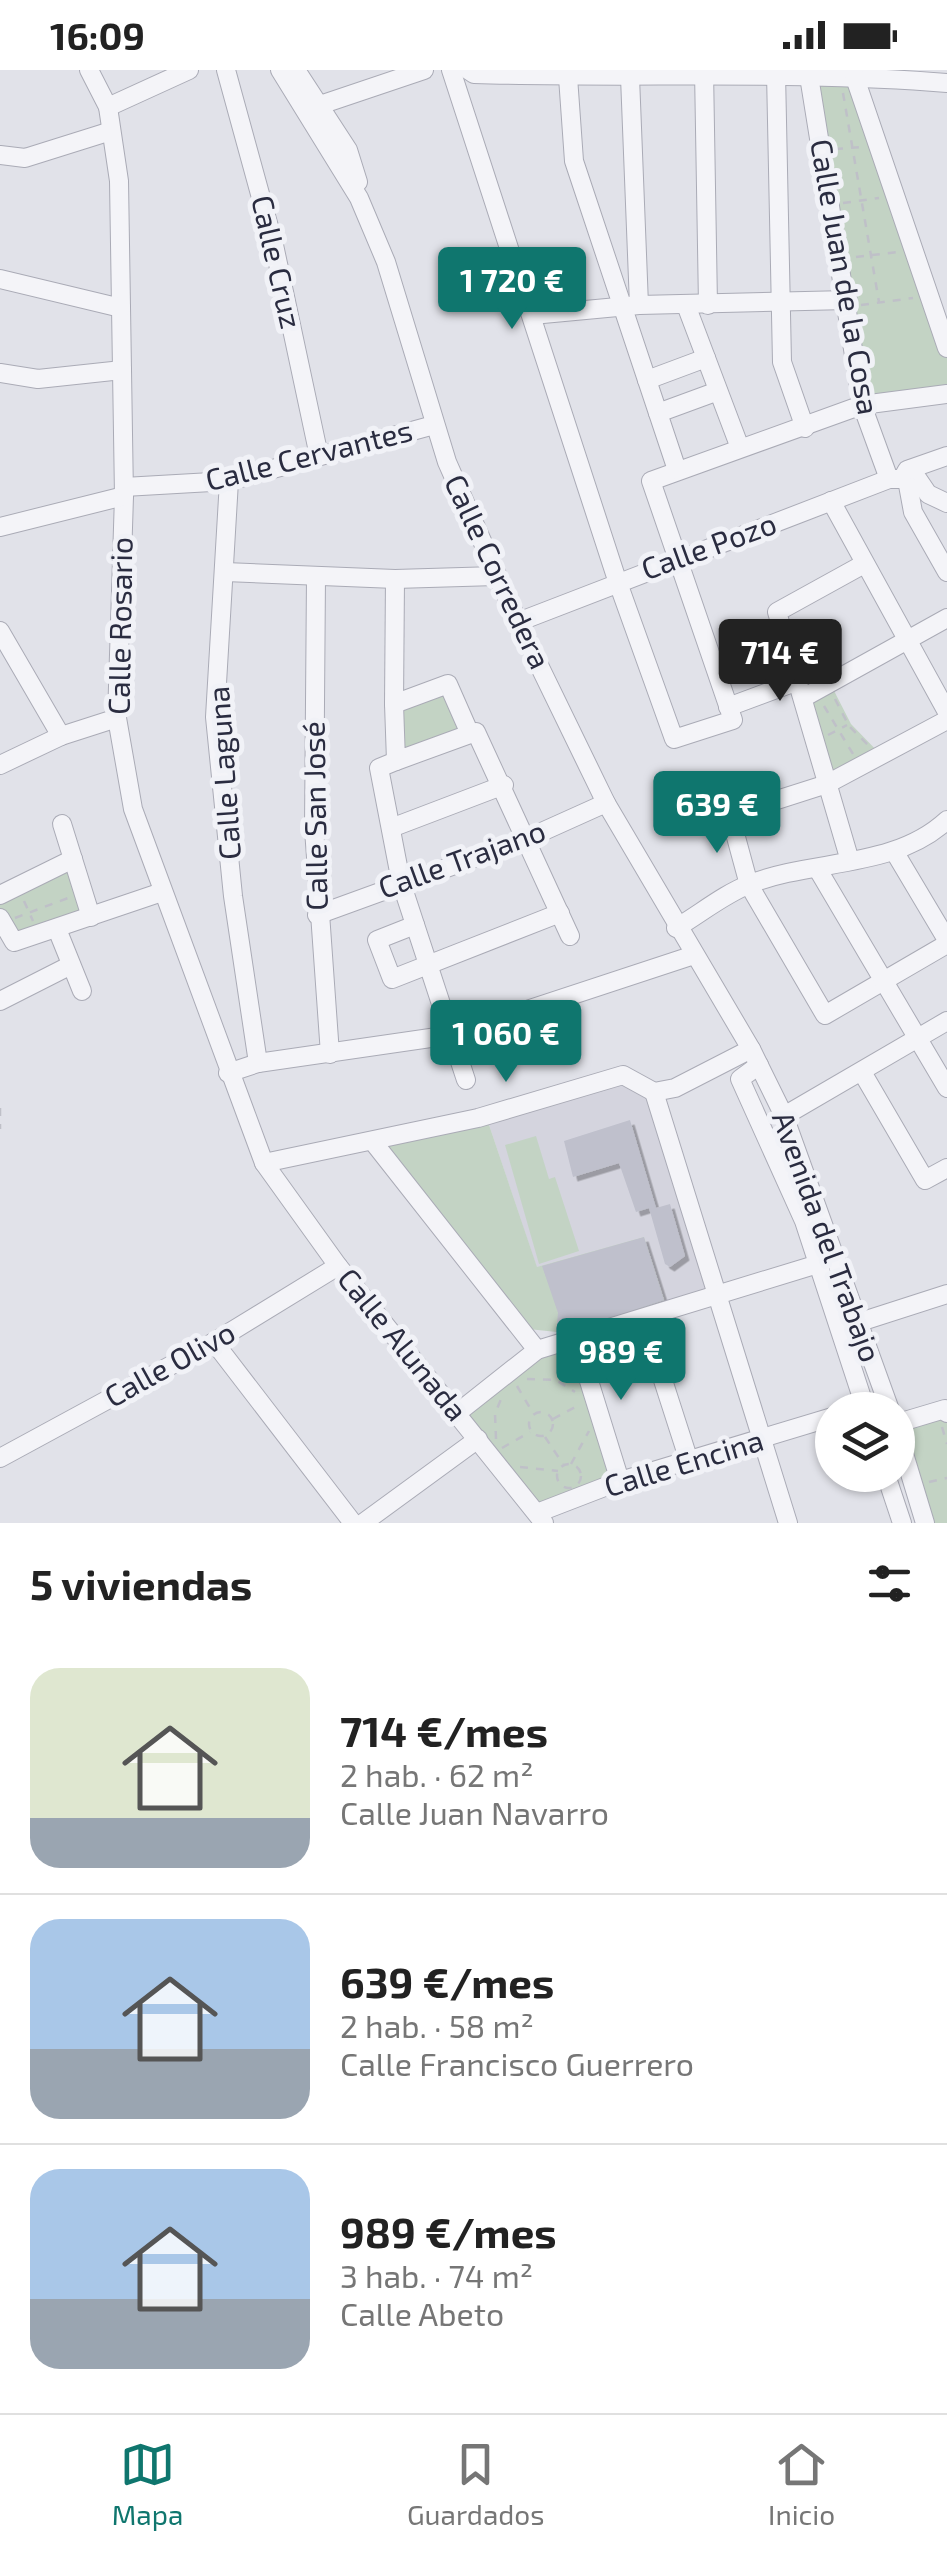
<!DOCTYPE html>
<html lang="es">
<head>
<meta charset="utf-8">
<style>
  body { margin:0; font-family:"Exo 2",sans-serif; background:#f6f6f6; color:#222; height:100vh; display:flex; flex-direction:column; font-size:38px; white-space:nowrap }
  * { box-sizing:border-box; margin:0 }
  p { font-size:32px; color:#767676 }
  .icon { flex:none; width:55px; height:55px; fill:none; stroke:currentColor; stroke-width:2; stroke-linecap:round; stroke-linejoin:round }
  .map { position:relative; height:1453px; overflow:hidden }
  .drawer { display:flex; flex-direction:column; background:#fff; flex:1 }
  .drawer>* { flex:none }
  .fabs { position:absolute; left:815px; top:1322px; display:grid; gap:20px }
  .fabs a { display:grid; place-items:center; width:100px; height:100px; border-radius:50%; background:#fff; box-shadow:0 2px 8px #0004; font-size:50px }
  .price { position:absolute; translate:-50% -85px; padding:0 22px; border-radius:10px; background:#0f766e; color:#fff; font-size:32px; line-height:65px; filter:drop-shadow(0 2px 5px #0008) }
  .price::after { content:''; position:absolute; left:50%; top:60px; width:30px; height:22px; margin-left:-15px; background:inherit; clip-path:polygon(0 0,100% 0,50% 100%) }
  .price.current { background:#222; color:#fff }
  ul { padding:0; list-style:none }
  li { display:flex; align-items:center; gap:30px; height:250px; padding:0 30px }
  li+li { border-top:2px solid #e0e0e0 }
  li span { display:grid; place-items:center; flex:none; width:280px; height:200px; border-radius:30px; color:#555 }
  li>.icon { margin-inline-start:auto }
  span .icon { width:120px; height:120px; fill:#fffc; stroke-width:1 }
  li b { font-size:42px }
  h2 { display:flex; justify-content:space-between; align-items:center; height:120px; padding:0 30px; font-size:42px }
  .status { display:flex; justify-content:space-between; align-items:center; height:70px; padding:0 50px; background:#fff; direction:ltr }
  .status svg { height:28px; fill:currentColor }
  .menu { display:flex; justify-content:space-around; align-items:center; height:140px; border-top:2px solid #e0e0e0; background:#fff; font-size:28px; color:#767676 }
  .menu a { display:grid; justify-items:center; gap:5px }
  .menu .current { color:#0f766e }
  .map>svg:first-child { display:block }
  .built { fill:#d4d4de }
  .green { fill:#c3d3c4 }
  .building { fill:#bfc0cc; filter:url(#shadow) }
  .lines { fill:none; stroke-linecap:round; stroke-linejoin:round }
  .minor-casing { stroke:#aaabb6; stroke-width:20 }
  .path { stroke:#bfc0c8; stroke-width:2.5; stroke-dasharray:8 8; stroke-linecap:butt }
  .minor { stroke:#f4f4f8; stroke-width:18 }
  .labels { text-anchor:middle; stroke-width:10; stroke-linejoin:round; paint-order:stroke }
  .street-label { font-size:30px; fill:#2a2c40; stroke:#f1f2f7 }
</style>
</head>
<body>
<div class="status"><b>16:09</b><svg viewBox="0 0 49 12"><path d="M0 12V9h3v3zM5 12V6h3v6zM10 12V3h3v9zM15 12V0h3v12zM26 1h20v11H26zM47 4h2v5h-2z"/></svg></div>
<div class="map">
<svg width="947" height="1453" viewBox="0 0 947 1453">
  <defs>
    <filter id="shadow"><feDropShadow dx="4.5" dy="4.5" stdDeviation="0" flood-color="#0004"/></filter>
  </defs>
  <rect width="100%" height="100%" fill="#e1e2e9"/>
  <polygon class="built" points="623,1005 654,1022 715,1225 668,1240 644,1167 537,1198 486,1046"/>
  <g class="green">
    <polygon points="808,2 853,2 947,278 947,324 862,335"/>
    <polygon points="830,613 851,654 881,685 827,714 803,628"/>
    <polygon points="448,614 470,664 396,691 394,634"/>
    <polygon points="73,789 91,847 14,872 0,848 0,825"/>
    <polygon points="486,1046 537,1197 644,1167 664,1230 566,1263 519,1258 374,1073"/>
    <polygon points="536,1066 549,1109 555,1107 579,1181 539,1194 505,1075"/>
    <polygon points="576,1269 620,1411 537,1443 456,1344 537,1280"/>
    <polygon points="947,1343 947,1453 925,1453 898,1353"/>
  </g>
  <g class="building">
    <polygon points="630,1050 656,1138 670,1134 685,1186 670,1197 665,1194 649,1138 636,1142 619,1093 573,1107 564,1071"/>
    <polygon points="644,1167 664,1230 566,1263 556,1262 558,1243 542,1196"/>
  </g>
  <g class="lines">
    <defs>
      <g id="minor">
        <polyline points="89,0 108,37 119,111 124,426 117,648 133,739 264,1093 338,1196 544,1453"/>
        <polyline points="226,0 274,175 319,386"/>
        <polyline points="280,0 359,128 386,192 447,392 518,552 606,733 751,979 784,1046 890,1340"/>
        <polyline points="296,0 348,80 358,112"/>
        <polyline points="451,0 617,510 674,669 733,650 651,411 862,335 947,324"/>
        <path d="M468 0 474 4C632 9 790 0 947 13"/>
        <polyline points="704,0 708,235"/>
        <polyline points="808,0 862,335 889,409"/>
        <polyline points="853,2 947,278"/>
        <polyline points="776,3 782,292 805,358"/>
        <polyline points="568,7 574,91 677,400"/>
        <polyline points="630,7 639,235"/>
        <polyline points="320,35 424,0"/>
        <polyline points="108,37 189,0"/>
        <polyline points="0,85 25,88 111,61"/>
        <polyline points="0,209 121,238"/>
        <polyline points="686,235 740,378"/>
        <polyline points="532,245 639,235 848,230"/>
        <polyline points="0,303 38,309 122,300"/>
        <polyline points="647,310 706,288"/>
        <polyline points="658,343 718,321"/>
        <polyline points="911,399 928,424 947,433"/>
        <polyline points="902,409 907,400 947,386"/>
        <polyline points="229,411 215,647 233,826 258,993"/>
        <polyline points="908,415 913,442 947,502"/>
        <polyline points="124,417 229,411 434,355"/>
        <polyline points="831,431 947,642"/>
        <polyline points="0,457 124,426"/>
        <polyline points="225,502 395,509 496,506"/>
        <polyline points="316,507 314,759 330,984"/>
        <polyline points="518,552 889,409 902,409"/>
        <polyline points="0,561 61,666"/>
        <polygon points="448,614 470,664 396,691 394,634"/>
        <polyline points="803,628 947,548"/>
        <polyline points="394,634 395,509"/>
        <polyline points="728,637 798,611"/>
        <polyline points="947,650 827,714 730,745 749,815 825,945 947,874"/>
        <polyline points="470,664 476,662 570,866"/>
        <polyline points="396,691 379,698 401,812 466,1010"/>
        <polyline points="0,695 61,666 117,648"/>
        <polyline points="62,754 91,847"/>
        <polyline points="391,758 504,715"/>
        <polyline points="894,781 947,870"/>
        <polyline points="850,791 777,542 864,494"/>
        <polyline points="817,798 947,1018"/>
        <polyline points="0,825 73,789"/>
        <polyline points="317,845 526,769 606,733"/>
        <polyline points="0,848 14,872 162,822"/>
        <polyline points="415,855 377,870 392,909 560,843"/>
        <path d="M676 858C700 844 724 824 750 814 814 789 894 799 947 750"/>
        <polyline points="57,859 82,921"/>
        <polyline points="0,931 71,895"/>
        <polyline points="759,995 740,1009 804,1151 866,1340"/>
        <polyline points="862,1002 925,1110 947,1098"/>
        <polyline points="228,1003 258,993 451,965 694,885"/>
        <polyline points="654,1022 788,1453"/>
        <polyline points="784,1046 947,951"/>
        <polyline points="374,1073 537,1280"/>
        <polyline points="264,1093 478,1048 623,1005 654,1022 675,1018 751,979"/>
        <polyline points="643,1248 689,1391"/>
        <polyline points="860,1252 947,1224"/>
        <polyline points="576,1269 620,1411"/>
        <polyline points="214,1272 353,1453"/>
        <polyline points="456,1344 537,1280 818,1194"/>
        <polyline points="898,1353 945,1339 947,1343"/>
        <polyline points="898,1364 925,1453"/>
        <polyline points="0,1388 214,1272 338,1196"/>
        <polyline points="886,1405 902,1453"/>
        <polyline points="537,1443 620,1411 832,1347"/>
        <polyline points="363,1453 478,1369"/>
      </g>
    </defs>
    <use href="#minor" class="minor-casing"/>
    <g class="path">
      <polyline points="843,23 879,232"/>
      <polyline points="835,79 862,77"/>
      <polyline points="843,133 879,128"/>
      <polyline points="856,187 898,182"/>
      <polyline points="861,235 913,228"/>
      <polyline points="835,629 849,656 868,675"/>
      <polyline points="824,636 853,684"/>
      <polyline points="828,665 847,655"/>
      <polyline points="24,831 33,851"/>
      <polyline points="15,848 68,828"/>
      <polyline points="0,1038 0,1059"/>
      <polyline points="527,1309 556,1310 575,1322"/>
      <polyline points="517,1316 533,1343"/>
      <circle cx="541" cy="1354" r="12"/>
      <polyline points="553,1349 581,1334"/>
      <polyline points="942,1357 947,1374"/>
      <polyline points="545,1367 563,1394"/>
      <polyline points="496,1369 495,1344 501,1329"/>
      <polyline points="502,1378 530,1362"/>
      <polyline points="571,1394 589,1361"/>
      <circle cx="569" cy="1406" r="12"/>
      <polyline points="520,1397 558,1401"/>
      <polyline points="929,1412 947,1408"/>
    </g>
    <use href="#minor" class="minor"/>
  </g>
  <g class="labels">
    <g class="street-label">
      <text transform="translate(276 192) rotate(77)" y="10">Calle Cruz</text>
      <text transform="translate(844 207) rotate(80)" y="10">Calle Juan de la Cosa</text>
      <text transform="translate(309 386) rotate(-14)" y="10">Calle Cervantes</text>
      <text transform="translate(709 477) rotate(-20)" y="10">Calle Pozo</text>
      <text transform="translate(497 502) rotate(65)" y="10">Calle Corredera</text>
      <text transform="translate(121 556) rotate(-89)" y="10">Calle Rosario</text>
      <text transform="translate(225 703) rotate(-94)" y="10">Calle Laguna</text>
      <text transform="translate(316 746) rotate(-91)" y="10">Calle San José</text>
      <text transform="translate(462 790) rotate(-20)" y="10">Calle Trajano</text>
      <text transform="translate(826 1167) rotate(70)" y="10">Avenida del Trabajo</text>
      <text transform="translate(402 1275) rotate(51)" y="10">Calle Alunada</text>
      <text transform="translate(170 1295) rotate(-29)" y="10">Calle Olivo</text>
      <text transform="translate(684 1394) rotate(-17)" y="10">Calle Encina</text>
    </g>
  </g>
</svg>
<div class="fabs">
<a><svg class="icon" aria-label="layers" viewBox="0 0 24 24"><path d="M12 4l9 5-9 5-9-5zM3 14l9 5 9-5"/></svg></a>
</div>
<b class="price" style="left:512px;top:262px">1 720 €</b>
<b class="price current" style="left:780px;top:634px">714 €</b>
<b class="price" style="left:717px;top:786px">639 €</b>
<b class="price" style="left:506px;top:1015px">1 060 €</b>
<b class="price" style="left:621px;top:1333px">989 €</b>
</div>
<section class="drawer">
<h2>5 viviendas<svg class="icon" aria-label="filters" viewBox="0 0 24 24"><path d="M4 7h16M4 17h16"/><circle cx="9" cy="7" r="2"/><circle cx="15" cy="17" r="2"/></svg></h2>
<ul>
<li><span style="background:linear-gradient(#dfe7d0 75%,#9aa5b1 0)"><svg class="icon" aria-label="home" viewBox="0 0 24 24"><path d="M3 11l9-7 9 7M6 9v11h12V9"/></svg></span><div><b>714 €/mes</b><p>2 hab. · 62 m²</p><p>Calle Juan Navarro</p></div></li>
<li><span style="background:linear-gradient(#a9c7e8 65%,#9aa5b1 0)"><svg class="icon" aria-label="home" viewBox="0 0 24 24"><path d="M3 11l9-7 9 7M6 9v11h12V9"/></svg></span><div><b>639 €/mes</b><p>2 hab. · 58 m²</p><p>Calle Francisco Guerrero</p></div></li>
<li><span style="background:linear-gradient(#a9c7e8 65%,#9aa5b1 0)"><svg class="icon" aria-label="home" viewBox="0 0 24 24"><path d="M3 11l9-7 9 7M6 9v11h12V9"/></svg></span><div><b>989 €/mes</b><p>3 hab. · 74 m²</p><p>Calle Abeto</p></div></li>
</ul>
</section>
<nav class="menu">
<a class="current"><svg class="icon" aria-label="map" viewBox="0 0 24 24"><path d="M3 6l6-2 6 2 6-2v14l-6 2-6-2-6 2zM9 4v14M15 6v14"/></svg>Mapa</a>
<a><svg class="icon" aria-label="saved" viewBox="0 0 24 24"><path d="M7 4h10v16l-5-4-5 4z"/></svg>Guardados</a>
<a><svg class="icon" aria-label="home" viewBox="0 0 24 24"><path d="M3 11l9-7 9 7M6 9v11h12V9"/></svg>Inicio</a>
</nav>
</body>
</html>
